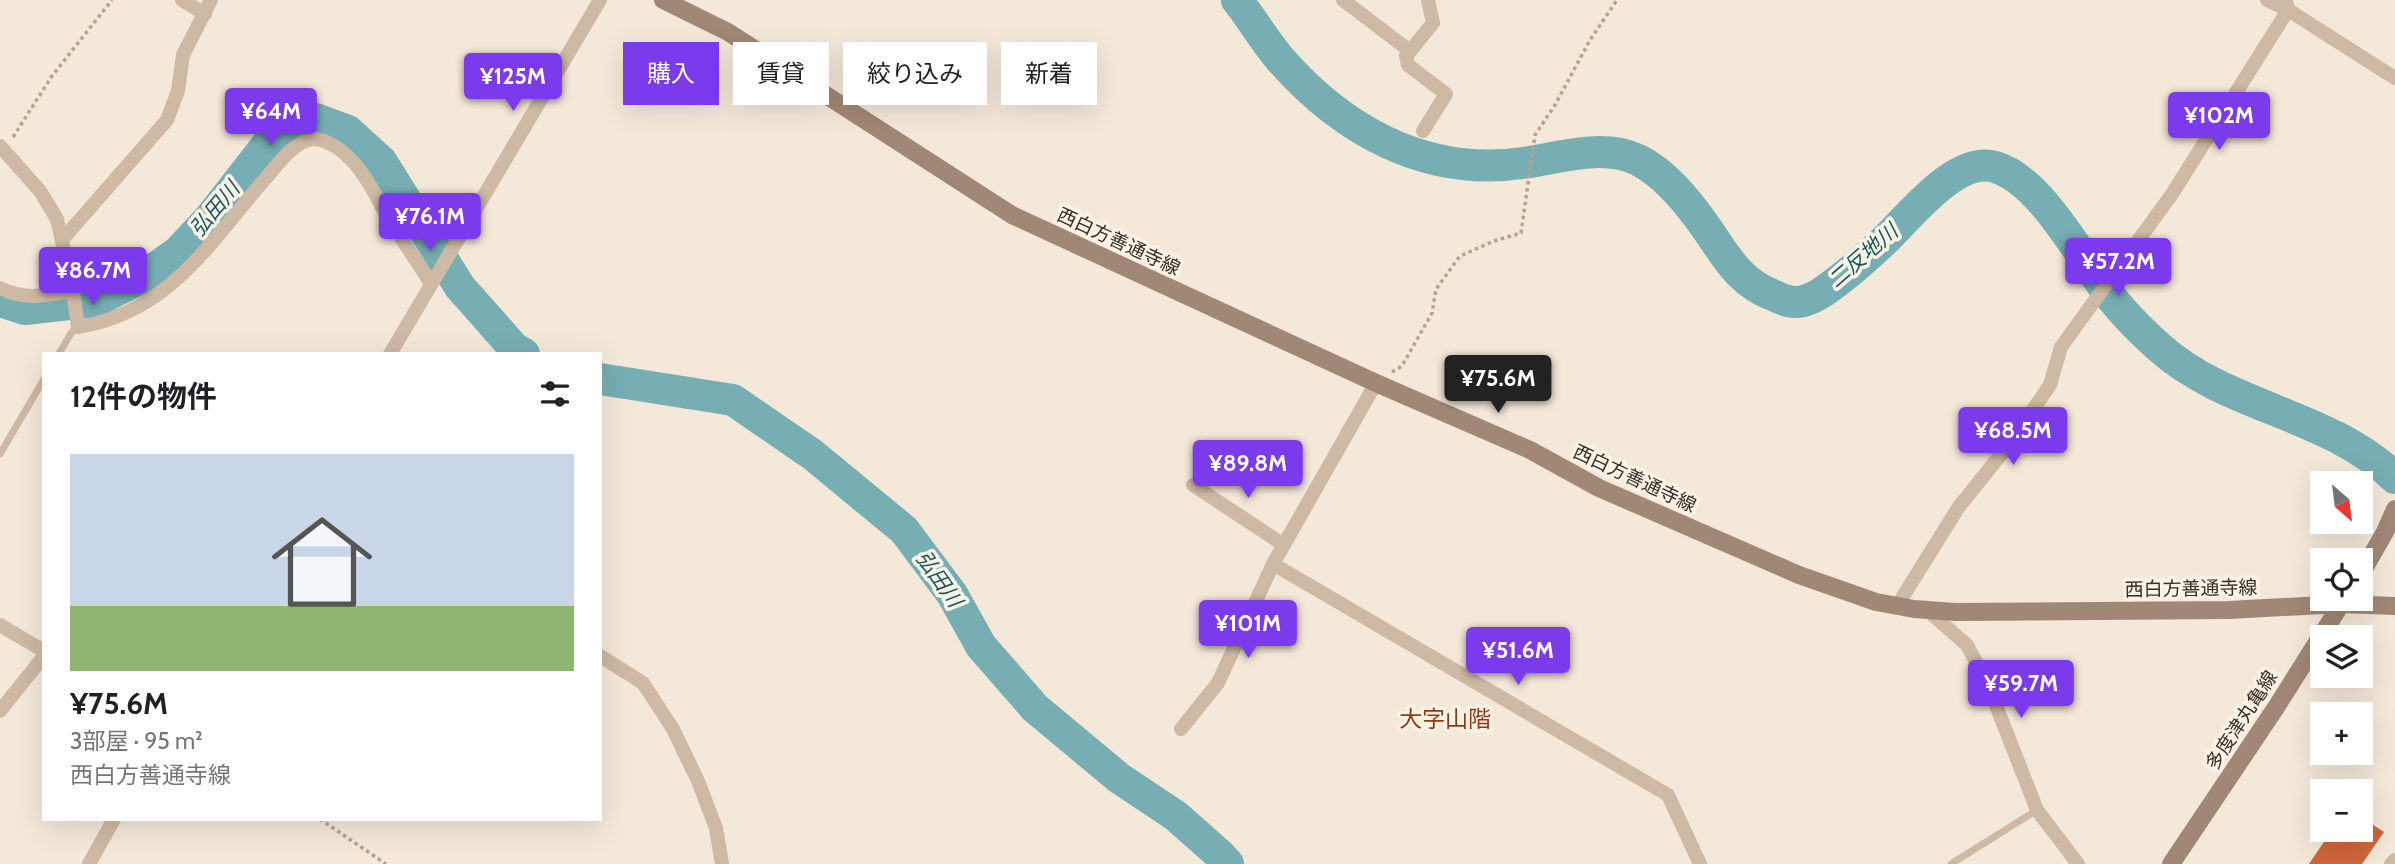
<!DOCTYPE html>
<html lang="ja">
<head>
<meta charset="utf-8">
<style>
  body { margin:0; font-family:Cabin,"Noto Sans JP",sans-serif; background:#f2f2f2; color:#202124; height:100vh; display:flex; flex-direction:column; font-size:26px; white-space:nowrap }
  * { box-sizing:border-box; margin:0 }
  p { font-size:23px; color:#757577 }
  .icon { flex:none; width:38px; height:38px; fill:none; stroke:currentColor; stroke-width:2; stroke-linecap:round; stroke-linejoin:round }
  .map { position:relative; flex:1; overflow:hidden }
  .details { position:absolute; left:42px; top:352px; width:560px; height:469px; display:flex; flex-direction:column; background:#fff; border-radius:0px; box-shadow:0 7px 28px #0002 }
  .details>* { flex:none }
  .top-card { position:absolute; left:623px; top:42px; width:665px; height:63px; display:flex; gap:14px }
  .needle { width:46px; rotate:152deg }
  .tools { position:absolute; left:2310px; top:471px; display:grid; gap:14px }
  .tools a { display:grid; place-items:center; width:63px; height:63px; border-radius:0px; background:#fff; box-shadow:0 7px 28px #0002; font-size:35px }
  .price { position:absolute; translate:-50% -60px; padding:0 16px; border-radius:7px; background:#7c3aed; color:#fff; font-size:23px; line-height:46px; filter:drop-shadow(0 2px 4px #0008) }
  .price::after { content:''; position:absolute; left:50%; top:42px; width:21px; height:16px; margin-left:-10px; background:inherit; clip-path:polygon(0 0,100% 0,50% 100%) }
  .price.active { background:#222; color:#fff }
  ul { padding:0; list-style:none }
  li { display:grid; align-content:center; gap:14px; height:371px; padding:0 28px }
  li+li { border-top:2px solid #e0e0e0 }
  li span { display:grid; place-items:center; height:217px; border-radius:0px; color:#555 }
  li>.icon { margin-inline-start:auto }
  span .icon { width:126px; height:126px; fill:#fffc; stroke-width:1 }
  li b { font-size:30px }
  h2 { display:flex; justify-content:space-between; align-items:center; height:84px; padding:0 28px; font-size:30px }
  .tag { padding:0 24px; border-radius:0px; background:#fff; box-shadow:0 7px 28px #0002; font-size:24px; line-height:63px }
  .tag.active { background:#7c3aed; color:#fff }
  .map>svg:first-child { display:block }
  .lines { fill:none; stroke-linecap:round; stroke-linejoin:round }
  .river { stroke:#76aeb3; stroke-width:32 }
  .building { fill:#d1663a }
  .path { stroke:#b9a28e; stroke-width:3.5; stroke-dasharray:3.5 3.5; stroke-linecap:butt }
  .lane { stroke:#cdb9a4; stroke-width:7 }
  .street { stroke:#cdb9a4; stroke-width:14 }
  .secondary { stroke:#a18775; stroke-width:18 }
  .labels { text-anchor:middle; stroke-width:7; stroke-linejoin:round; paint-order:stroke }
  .street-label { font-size:19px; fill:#382d26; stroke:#fbf2e6 }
  .water-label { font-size:21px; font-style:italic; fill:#18555d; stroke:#fbf2e6 }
  .quarter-label { font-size:23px; fill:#8e3a18; stroke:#fbf2e6 }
</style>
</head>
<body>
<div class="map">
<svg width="2395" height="864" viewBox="0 0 2395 864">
  <rect width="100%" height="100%" fill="#f4e8d9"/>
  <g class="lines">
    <g class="river">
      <path d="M1237 0C1252 19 1264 40 1280 59 1343 131 1426 177 1523 163 1559 158 1603 143 1638 160 1665 173 1688 202 1705 226 1726 256 1739 283 1775 296 1781 299 1790 302 1796 302 1810 302 1825 291 1835 283 1853 270 1869 255 1885 240 1910 216 1957 155 1995 167 2042 180 2084 264 2114 301 2128 318 2144 334 2160 348 2227 408 2330 414 2395 478"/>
      <polyline points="0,301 25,309 96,301 141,278 178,252 209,219 266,146 293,123 316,119 348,131 381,161 460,287 514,348 524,354"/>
      <polyline points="600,379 733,400 813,455 904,530 952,594 981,646 1035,708 1119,778 1176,816 1220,855 1228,864"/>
    </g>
  </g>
  <polygon class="building" points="2361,817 2384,832 2362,864 2309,864 2332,830 2361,830"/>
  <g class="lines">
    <g class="path">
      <polyline points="13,137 52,76 112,0"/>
      <polyline points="1392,372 1402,366 1432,313 1436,289 1460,256 1494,241 1521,233 1535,135 1555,105 1590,40 1617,0"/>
      <polyline points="320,819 386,864"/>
    </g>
    <g class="lane">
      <polyline points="59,354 71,333 78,327"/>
      <polyline points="0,454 44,379"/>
      <polyline points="1951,864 2037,810"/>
    </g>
    <g class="street">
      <polyline points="182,0 205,14"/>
      <polyline points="1343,0 1410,51"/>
      <polyline points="2267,0 2288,10 2395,78"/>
      <polyline points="1423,131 1446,94 1408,65 1406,56 1433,23 1428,0"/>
      <path d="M0 146 40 191 57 219 73 291 78 327C169 313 210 242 265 179 276 167 291 145 308 140 320 136 338 147 346 155 365 171 375 196 388 217 401 239 417 261 431 284"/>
      <polyline points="62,240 167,120 178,91 183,55 211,0"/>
      <path d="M0 288C24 301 48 295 73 291"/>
      <polyline points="390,354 600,0"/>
      <polyline points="1193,485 1284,545"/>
      <polyline points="1273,564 1668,795 1700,864"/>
      <polyline points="1897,606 1958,508 2011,442 2050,385 2061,347 2172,194 2288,10 2286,0"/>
      <polyline points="1927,610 1967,645 1988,685 2037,810 2078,864"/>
      <polyline points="0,625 44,651"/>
      <polyline points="600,656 643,683 673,729 698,781 716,828 722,864"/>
      <polyline points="0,711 44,656"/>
      <polyline points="1181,729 1218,683 1273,564 1376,383"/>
      <polyline points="89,864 114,819"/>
      <polyline points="2391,864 2395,860"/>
    </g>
    <g class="secondary">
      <polyline points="663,0 728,32 1012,215 1376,383 1530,450 1599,488 1799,575 1876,602 1914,609 1955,612 2229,610 2341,604 2395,606"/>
      <polyline points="2361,574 2385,532 2395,509"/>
      <polyline points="2171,864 2277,706 2345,598"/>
    </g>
  </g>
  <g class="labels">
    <g class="street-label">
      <text transform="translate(1119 241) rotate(25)" y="7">西白方善通寺線</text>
      <text transform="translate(1635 478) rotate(25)" y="7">西白方善通寺線</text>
      <text transform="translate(2191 588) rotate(-1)" y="7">西白方善通寺線</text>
      <text transform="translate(2241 720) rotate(-57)" y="7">多度津丸亀線</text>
    </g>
    <g class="water-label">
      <text transform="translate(215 209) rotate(-50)" y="7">弘田川</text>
      <text transform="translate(1863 256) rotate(-41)" y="7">二反地川</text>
      <text transform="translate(939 579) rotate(55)" y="7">弘田川</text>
    </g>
    <g class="quarter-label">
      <text x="1445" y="727">大字山階</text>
    </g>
  </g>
</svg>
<div class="tools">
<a><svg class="needle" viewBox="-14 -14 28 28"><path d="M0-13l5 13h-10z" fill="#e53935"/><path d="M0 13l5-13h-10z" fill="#757577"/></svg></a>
<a><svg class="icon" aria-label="locate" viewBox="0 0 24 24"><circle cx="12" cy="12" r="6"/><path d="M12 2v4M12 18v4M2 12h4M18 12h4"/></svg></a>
<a><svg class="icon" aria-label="layers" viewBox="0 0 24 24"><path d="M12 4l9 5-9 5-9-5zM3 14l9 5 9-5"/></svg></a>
<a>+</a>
<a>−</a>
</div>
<b class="price" style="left:513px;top:113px">¥125M</b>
<b class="price" style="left:271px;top:148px">¥64M</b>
<b class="price" style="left:2219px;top:152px">¥102M</b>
<b class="price" style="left:430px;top:253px">¥76.1M</b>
<b class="price" style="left:2118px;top:298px">¥57.2M</b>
<b class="price" style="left:93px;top:307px">¥86.7M</b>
<b class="price active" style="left:1498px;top:415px">¥75.6M</b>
<b class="price" style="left:2013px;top:467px">¥68.5M</b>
<b class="price" style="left:1248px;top:500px">¥89.8M</b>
<b class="price" style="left:1248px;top:660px">¥101M</b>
<b class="price" style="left:1518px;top:687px">¥51.6M</b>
<b class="price" style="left:2021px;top:720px">¥59.7M</b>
<div class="top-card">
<a class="tag active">購入</a>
<a class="tag">賃貸</a>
<a class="tag">絞り込み</a>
<a class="tag">新着</a>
</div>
<section class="details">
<h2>12件の物件<svg class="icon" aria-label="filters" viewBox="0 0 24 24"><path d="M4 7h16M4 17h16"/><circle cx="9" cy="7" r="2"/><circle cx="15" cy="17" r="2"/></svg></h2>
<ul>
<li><span style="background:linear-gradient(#c9d6e8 70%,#8fb573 0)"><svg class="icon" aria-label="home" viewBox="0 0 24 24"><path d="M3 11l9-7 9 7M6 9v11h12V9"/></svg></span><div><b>¥75.6M</b><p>3部屋 · 95 m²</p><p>西白方善通寺線</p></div></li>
</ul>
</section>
</div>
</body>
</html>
